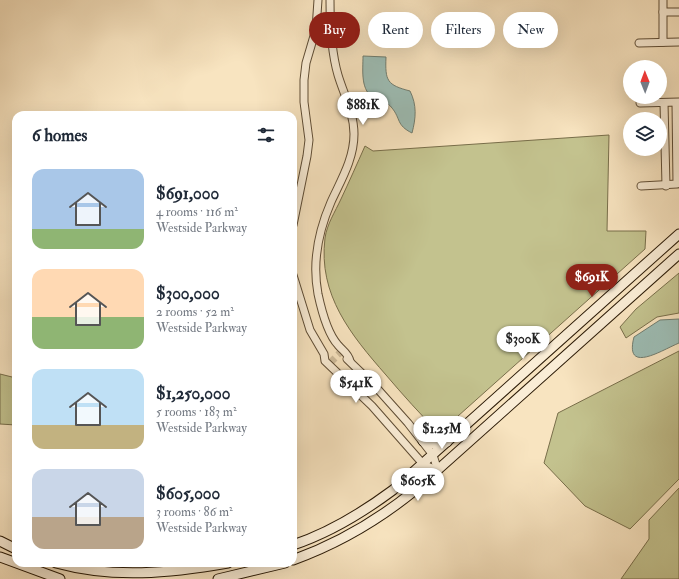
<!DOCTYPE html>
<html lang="en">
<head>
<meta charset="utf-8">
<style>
  body { margin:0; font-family:"IM FELL Double Pica",serif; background:#f2f2f3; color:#1f2937; height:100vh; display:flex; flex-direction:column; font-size:15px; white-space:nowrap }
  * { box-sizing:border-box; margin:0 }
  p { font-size:13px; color:#747a83 }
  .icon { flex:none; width:22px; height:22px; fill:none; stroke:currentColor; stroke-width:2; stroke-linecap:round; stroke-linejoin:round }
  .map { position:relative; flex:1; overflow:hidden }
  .details { position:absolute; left:12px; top:111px; width:285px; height:456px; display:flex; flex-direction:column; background:#fff; border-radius:12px; box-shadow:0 4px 16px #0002 }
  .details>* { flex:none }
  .hud { position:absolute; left:309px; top:12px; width:310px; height:36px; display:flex; gap:8px }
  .needle { width:26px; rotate:359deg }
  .tools { position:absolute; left:623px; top:60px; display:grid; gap:8px }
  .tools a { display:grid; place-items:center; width:44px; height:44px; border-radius:50%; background:#fff; box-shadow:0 4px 16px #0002; font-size:20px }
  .price { position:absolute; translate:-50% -34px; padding:0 9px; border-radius:14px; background:#fff; color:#222; font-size:13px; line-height:26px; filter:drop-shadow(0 1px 2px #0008) }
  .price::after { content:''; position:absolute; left:50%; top:24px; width:12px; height:9px; margin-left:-6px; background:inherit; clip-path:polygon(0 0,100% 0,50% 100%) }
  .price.current { background:#8f2418; color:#fff }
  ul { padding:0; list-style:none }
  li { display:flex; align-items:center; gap:12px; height:100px; padding:0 20px }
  li span { display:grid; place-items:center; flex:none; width:112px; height:80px; border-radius:12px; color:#555 }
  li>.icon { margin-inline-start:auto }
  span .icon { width:48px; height:48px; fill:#fffc; stroke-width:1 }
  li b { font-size:17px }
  h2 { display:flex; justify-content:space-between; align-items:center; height:48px; padding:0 20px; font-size:17px }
  .tag { padding:0 14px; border-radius:18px; background:#fff; box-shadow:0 4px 16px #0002; font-size:14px; line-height:36px }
  .tag.current { background:#8f2418; color:#fff }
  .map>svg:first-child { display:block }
  .green { fill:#c3c28e; stroke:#786e4a }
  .water { fill:#9dbeb6; stroke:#707d70 }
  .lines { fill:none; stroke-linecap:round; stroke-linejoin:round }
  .minor-tunnel { stroke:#cfbc9b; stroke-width:7; stroke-dasharray:7 3.5; stroke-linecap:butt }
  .minor-casing { stroke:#5f4d35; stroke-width:9 }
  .secondary-casing { stroke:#2c1b07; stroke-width:11 }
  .minor { stroke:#faedd6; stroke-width:7 }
  .secondary { stroke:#faedd6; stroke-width:9 }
</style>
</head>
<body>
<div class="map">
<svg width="679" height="579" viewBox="0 0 679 579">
  <rect width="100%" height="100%" fill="#f8e4c0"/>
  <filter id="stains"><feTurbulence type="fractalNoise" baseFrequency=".005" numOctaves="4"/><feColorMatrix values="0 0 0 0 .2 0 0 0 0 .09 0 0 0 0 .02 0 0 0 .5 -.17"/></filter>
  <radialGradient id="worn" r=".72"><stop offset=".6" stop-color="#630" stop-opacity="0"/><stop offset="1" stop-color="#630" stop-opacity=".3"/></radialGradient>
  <g class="green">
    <path d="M609 135 607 231H646L645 249 439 433C420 414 403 395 386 375 351 335 318 295 325 238 327 224 335 212 341 199 349 182 357 164 365 146L373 151Z"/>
    <polygon points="679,273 679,313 657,317 626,338 620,327 636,309"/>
    <polygon points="679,351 679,479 630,529 585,506 544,463 558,413"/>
    <polygon points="0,374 16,378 16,425 0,424"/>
    <polygon points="679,488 679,579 621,579 649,539 649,520"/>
  </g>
  <g class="water">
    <path d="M363 56 386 57C385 81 387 85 410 91 417 105 416 118 412 133 396 125 401 119 392 108 388 102 381 102 375 99 360 91 363 71 363 56Z"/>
    <path d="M679 319V343C662 350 624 375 634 337L660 320Z"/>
  </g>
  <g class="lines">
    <g class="minor-tunnel">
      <polyline points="338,350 345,358"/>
      <polyline points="330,358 335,363"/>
    </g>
    <defs>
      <g id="minor">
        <path d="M330 0C330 25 331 51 338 75 344 95 354 113 354 134 354 159 341 180 331 202 318 232 312 262 318 294 321 308 328 334 338 345 343 351 348 353 350 361"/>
        <polyline points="663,0 663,42"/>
        <polyline points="663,12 679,12"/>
        <polyline points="639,43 679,42"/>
        <polyline points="640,103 679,102"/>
        <polyline points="664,103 666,186"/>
        <polyline points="641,186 677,184 676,103"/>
        <polyline points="293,225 307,156 309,140 304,102 304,80 306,63 316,29 318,0"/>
        <polyline points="293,275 310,330 324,354 325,361 372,406 423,464 438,471"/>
        <polyline points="347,359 374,385 408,423 433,455 438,471"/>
      </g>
      <g id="secondary">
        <polyline points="423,441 433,444 447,442"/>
        <polyline points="0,541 16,549"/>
        <path d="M293 545C329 533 362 513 393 490L679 234"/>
        <polyline points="0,557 60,579"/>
        <path d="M293 560C337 544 377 521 414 491L679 254"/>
        <path d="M56 563C114 579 170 573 228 563"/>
        <polyline points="218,579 285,563"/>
      </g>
    </defs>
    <use href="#minor" class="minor-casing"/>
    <use href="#secondary" class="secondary-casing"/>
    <use href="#minor" class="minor"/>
    <use href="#secondary" class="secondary"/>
  </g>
  <rect width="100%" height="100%" filter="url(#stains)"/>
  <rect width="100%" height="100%" fill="url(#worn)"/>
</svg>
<div class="tools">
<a><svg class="needle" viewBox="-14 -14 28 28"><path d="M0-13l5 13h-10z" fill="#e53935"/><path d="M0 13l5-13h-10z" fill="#747a83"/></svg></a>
<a><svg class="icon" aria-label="layers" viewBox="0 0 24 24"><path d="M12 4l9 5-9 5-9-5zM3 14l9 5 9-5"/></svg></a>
</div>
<b class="price" style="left:363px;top:126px">$881K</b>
<b class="price current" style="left:592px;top:298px">$691K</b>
<b class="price" style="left:523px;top:360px">$300K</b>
<b class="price" style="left:356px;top:404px">$541K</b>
<b class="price" style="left:442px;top:450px">$1.25M</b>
<b class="price" style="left:418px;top:502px">$605K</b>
<div class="hud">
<a class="tag current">Buy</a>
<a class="tag">Rent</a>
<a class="tag">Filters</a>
<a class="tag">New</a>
</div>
<section class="details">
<h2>6 homes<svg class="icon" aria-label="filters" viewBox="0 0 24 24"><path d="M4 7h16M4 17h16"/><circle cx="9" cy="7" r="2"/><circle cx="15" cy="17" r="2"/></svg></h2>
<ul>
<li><span style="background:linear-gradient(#a9c7e8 75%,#8fb573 0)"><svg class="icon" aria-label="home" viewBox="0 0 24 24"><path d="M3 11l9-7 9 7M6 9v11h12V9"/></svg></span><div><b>$691,000</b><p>4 rooms · 116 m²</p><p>Westside Parkway</p></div></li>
<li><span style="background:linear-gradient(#ffd9b3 60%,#8fb573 0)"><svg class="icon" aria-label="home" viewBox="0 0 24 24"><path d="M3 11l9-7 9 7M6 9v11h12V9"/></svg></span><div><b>$300,000</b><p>2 rooms · 52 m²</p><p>Westside Parkway</p></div></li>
<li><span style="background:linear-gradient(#bfe0f5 70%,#c2b280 0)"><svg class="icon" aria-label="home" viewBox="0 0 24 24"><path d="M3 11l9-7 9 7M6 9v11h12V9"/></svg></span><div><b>$1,250,000</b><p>5 rooms · 183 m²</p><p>Westside Parkway</p></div></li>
<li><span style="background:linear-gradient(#c9d6e8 60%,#b9a48a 0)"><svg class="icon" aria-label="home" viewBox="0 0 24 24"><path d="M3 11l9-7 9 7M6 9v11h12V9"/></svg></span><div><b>$605,000</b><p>3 rooms · 86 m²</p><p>Westside Parkway</p></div></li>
</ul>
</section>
</div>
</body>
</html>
